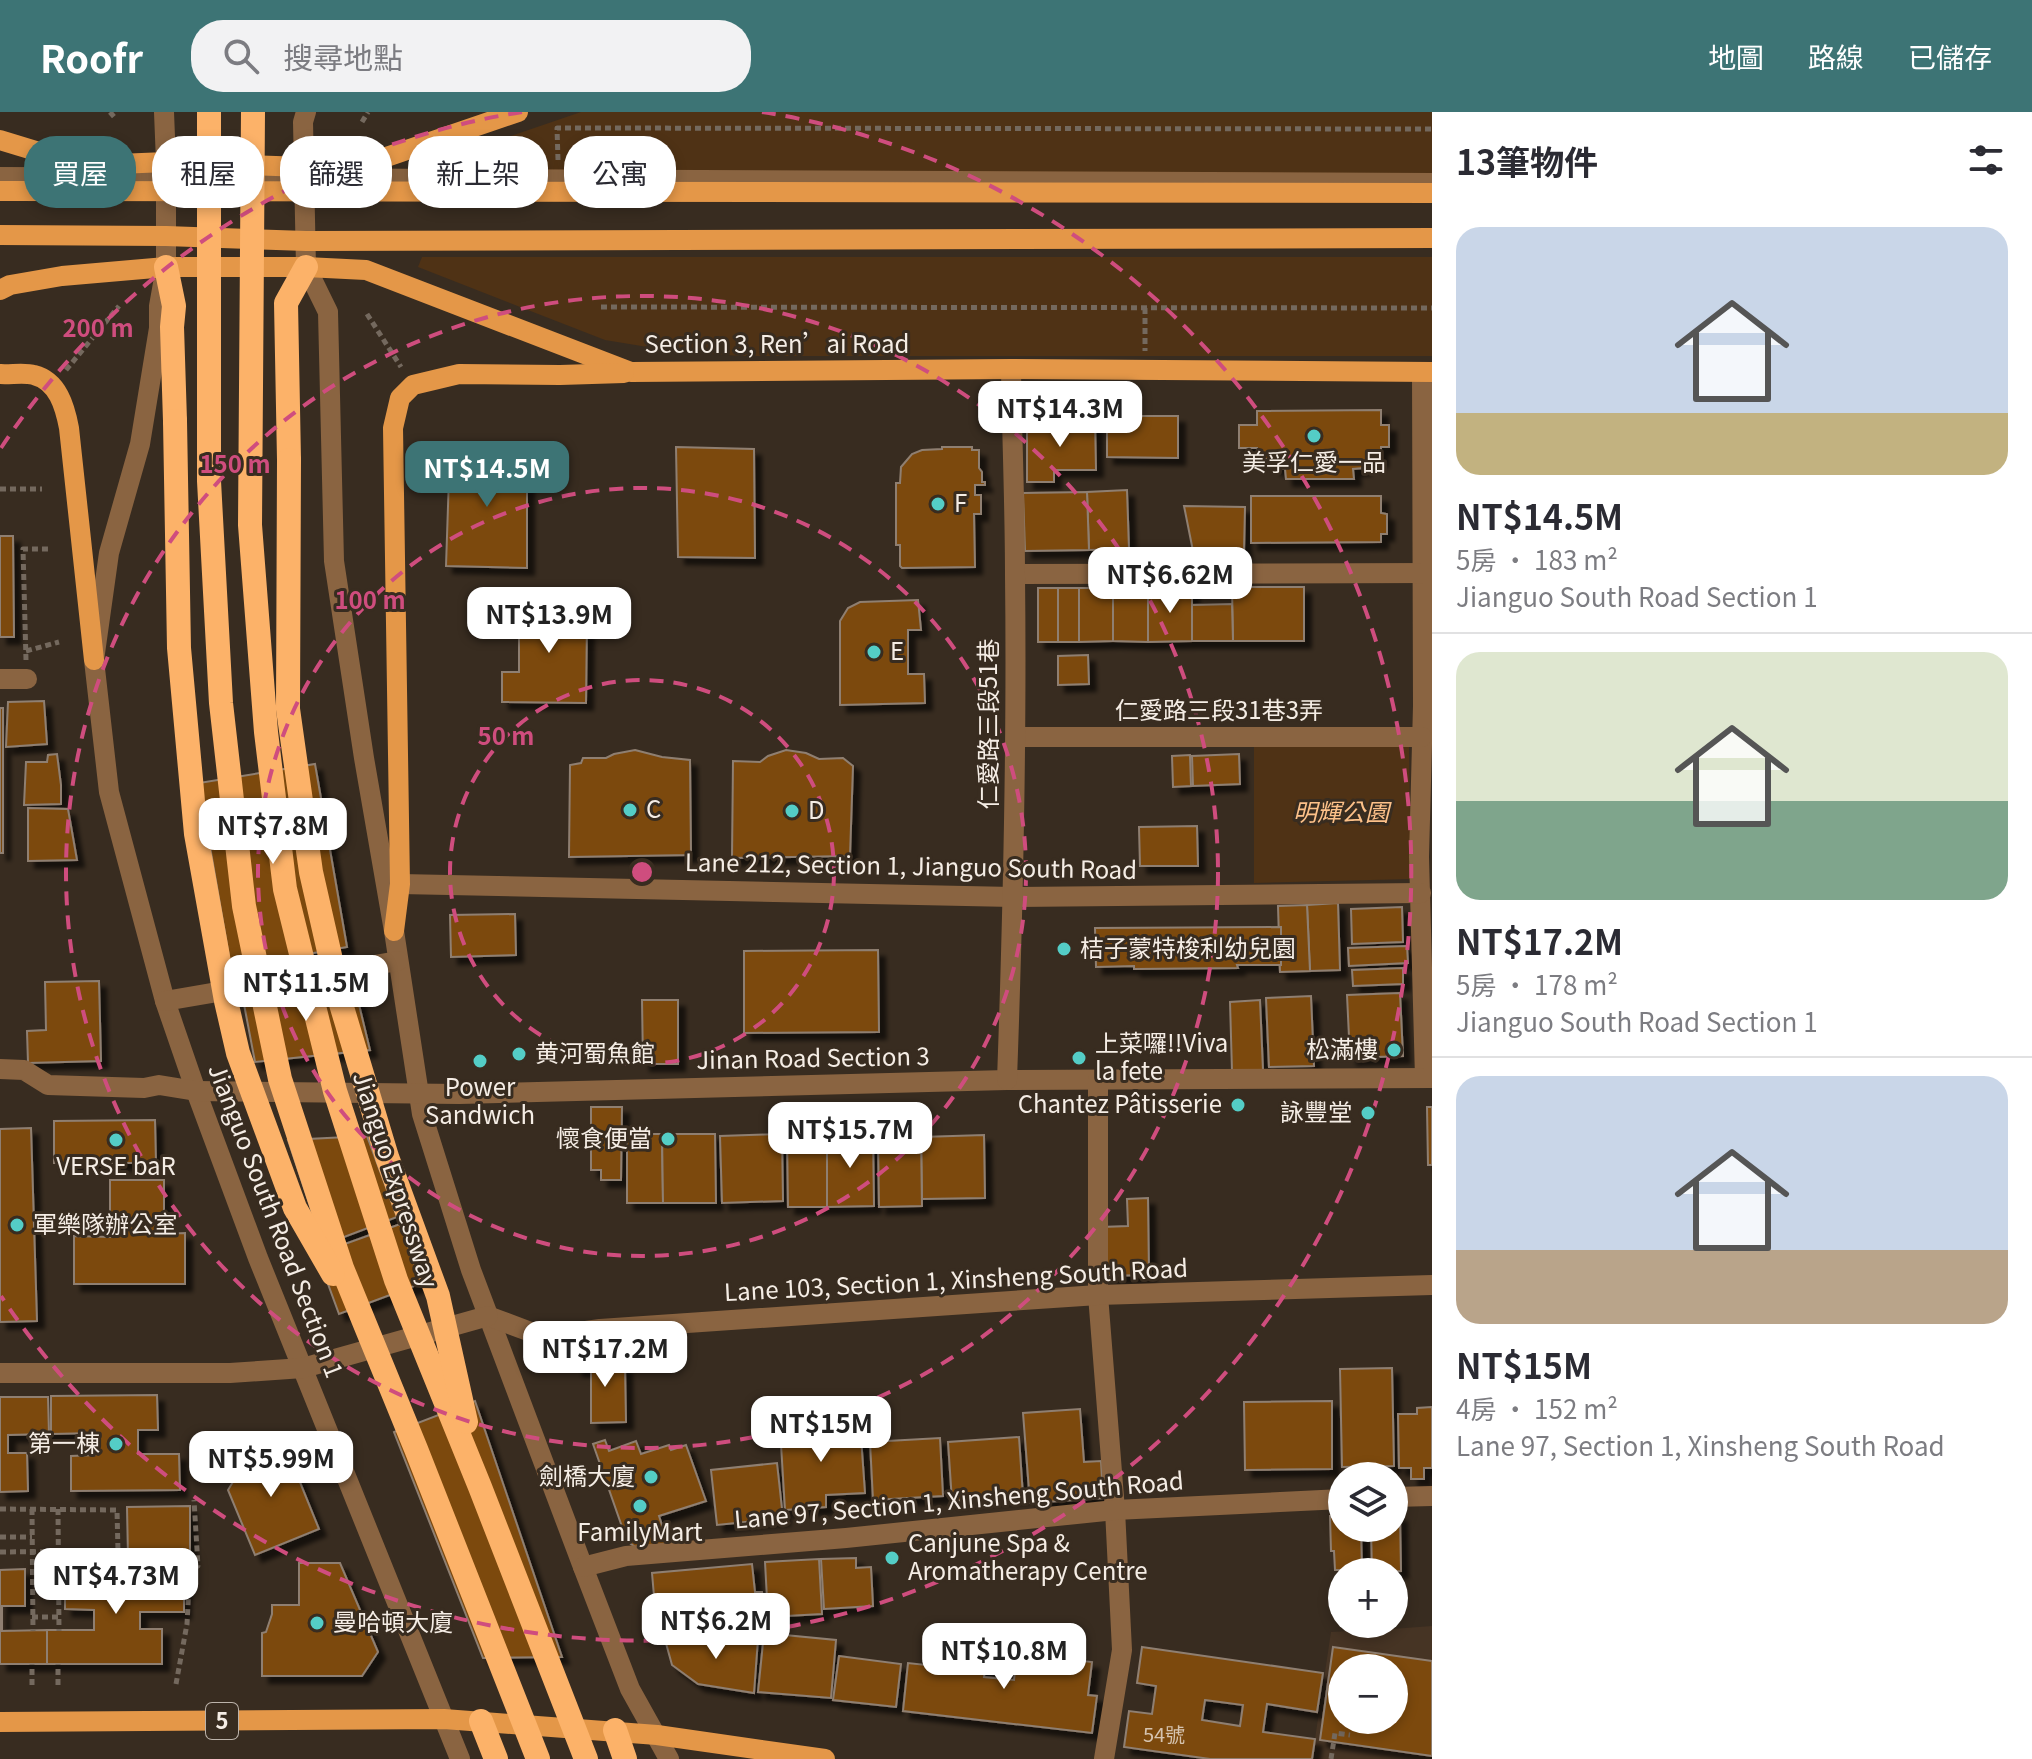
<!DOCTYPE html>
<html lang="zh-TW">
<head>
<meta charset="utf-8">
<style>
  body { margin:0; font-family:Georgia,"Noto Sans TC",serif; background:#f2f2f3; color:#2b2b33; height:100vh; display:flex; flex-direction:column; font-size:30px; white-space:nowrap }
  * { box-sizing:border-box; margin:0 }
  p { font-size:26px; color:#7c7c81 }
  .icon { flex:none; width:44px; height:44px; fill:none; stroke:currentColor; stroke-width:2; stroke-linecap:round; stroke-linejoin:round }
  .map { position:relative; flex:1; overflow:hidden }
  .details { display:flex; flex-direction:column; background:#fff; width:600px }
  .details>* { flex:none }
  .banner { position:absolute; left:24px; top:24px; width:760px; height:72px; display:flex; gap:16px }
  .fabs { position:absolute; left:1328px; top:1350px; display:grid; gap:16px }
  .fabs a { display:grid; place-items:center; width:80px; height:80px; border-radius:50%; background:#fff; box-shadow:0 4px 12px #0003; font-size:40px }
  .price { position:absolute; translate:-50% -68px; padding:0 18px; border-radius:16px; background:#fff; color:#222; font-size:26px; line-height:52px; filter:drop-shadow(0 2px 4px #0008) }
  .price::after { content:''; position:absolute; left:50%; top:48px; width:24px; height:18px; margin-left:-12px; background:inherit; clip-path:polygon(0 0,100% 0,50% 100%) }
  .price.selected { background:#3d7475; color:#fff }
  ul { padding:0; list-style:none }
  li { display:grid; align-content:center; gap:16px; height:424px; padding:0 24px }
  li+li { border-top:2px solid #e1e1e2 }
  li span { display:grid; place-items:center; height:248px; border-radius:24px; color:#555 }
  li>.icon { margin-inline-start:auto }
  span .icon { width:144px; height:144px; fill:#fffc; stroke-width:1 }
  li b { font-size:34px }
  h2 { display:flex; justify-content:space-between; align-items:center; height:96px; padding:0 24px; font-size:34px }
  .pill { padding:0 28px; border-radius:32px; background:#fff; box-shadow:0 4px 12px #0003; font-size:28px; line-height:72px }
  .pill.selected { background:#3d7475; color:#fff }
  header { display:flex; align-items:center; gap:48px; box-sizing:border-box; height:112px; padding:0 40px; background:#3d7475; color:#fff }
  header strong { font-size:38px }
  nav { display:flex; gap:44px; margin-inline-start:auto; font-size:28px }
  .search { width:560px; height:72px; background:#f2f2f3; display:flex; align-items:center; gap:20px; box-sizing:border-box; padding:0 28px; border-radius:32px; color:#7c7c81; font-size:30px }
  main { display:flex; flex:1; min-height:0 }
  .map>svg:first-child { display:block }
  .built { fill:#463424; fill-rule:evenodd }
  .green { fill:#4f3215 }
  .building { fill:#7b490f; stroke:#8f7f71; stroke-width:2; fill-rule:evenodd; filter:url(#shadow) }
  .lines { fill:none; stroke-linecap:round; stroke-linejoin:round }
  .path { stroke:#74695e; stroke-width:5; stroke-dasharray:6 4; stroke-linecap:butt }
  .minor { stroke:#8a6441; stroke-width:20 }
  .major { stroke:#e49748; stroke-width:20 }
  .highway { stroke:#fcb269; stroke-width:24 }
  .highway-bridge { stroke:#fcb269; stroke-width:24 }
  .ring { fill:none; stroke:#cf4d7e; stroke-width:4; stroke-dasharray:14 10 }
  .poi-dot { fill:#54cdc6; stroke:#382c20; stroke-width:3 }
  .labels { text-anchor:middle; stroke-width:6; stroke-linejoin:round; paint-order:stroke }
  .number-label { font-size:20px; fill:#d6c4b0 }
  .shield { fill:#382c20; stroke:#bcb3aa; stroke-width:2 }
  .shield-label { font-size:22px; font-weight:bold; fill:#f5ede5 }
  .street-label { font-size:24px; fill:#f5ede5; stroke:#382c20 }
  .poi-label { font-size:24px; fill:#f5ede5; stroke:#382c20; text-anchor:start }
  .park-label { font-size:24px; font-style:italic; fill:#fdc189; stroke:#382c20 }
  .centre { fill:#cf4d7e; stroke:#382c20; stroke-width:4 }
  .ring-label { font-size:24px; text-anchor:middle; font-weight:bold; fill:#cf4d7e; stroke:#382c20; stroke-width:6; stroke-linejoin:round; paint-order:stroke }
</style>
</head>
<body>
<header>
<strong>Roofr</strong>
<div class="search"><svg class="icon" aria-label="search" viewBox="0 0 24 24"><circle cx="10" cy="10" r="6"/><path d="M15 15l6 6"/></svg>搜尋地點</div>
<nav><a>地圖</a><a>路線</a><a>已儲存</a></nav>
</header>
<main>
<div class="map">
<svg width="1432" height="1647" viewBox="0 0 1432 1647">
  <defs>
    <filter id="shadow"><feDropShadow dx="7" dy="7" stdDeviation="2" flood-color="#0009"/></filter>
  </defs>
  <rect width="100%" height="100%" fill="#382c20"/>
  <path class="built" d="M1432 1514V1647H1312L1331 1520 1392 1517ZM1342 1556H1394V1608H1342Z"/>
  <g class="green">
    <polygon points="581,0 1432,0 1432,68 422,67 421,55"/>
    <polygon points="422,145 1432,145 1432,244 742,244 678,240 605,228 418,155"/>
    <polygon points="1254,635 1409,635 1411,767 1254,771"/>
  </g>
  <g class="building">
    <polygon points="1381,298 1381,313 1389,313 1389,335 1381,335 1381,348 1364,349 1364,356 1353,357 1354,367 1286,367 1285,357 1274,356 1274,347 1257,347 1257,336 1239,336 1239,313 1257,313 1257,299"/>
    <polygon points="1107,304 1178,304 1178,346 1107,345"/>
    <polygon points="1076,307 1095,307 1096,358 1054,358 1054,370 1027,370 1027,312 1076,312"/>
    <polygon points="450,335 503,336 515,341 523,348 527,358 527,456 446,454"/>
    <polygon points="676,335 754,337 755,446 678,445"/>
    <polygon points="942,335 972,335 972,338 979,338 979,356 982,360 982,370 985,370 985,373 975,373 975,383 981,383 981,402 974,402 975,455 902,456 900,454 900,433 896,433 896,371 900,371 901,355 912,342 922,338 942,337"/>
    <polygon points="1127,378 1129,437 1089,438 1087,380"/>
    <polygon points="1087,380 1089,438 1025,439 1023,381"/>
    <polygon points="1251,384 1381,384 1381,401 1387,402 1387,422 1381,422 1381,430 1251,431"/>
    <polygon points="1184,394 1245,395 1244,440 1193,439"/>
    <polygon points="0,424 13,424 14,525 0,525"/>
    <polygon points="1232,475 1304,475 1304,529 1233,529"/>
    <rect x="1038" y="476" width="20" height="54"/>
    <rect x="1058" y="476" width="21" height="54"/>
    <polygon points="1079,476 1113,476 1113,529 1079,530"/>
    <polygon points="1113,476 1148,476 1148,530 1113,529"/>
    <polygon points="1148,476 1192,476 1192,529 1148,530"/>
    <polygon points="519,488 557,488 572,491 580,497 587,509 586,591 502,590 502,560 519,560"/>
    <polygon points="918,488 921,518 908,518 908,562 924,562 925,591 840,593 840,509 848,496 860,490"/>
    <polygon points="1232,492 1233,529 1192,529 1192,493"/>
    <polygon points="1088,543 1089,572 1058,573 1058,544"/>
    <polygon points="44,589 47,632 6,635 8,590"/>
    <rect x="0" y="596" width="3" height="145"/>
    <polygon points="635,638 662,645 690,648 691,743 569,745 570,653 581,651 583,646 606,646 614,642"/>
    <polygon points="786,638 806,641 819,647 843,646 853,654 850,744 732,746 733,649 760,650 768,644"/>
    <polygon points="57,642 61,673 61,692 24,693 26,650 47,650 48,643"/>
    <polygon points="1239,642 1240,672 1193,674 1192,644"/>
    <polygon points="1190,643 1191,674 1173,675 1172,644"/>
    <polygon points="315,652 347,835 231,856 199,671"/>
    <polygon points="28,696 68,697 77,748 28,749"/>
    <polygon points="1197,714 1198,754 1140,754 1139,715"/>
    <polygon points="1338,791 1340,858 1310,859 1307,793"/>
    <polygon points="1307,793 1310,859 1280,860 1278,794"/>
    <polygon points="1402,795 1403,830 1352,832 1351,797"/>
    <polygon points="515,802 516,843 451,845 450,803"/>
    <polygon points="1281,815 1281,853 1237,853 1238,856 1134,857 1134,854 1096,855 1095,816"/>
    <polygon points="1407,834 1408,851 1349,854 1348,836"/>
    <polygon points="878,838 879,920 744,921 744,839"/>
    <polygon points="1403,856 1403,872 1353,874 1352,858"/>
    <polygon points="353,868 370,938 255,950 243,887"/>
    <polygon points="99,869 101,949 28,951 27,919 46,918 45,870"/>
    <polygon points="1400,881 1403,944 1350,946 1347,883"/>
    <polygon points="1311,884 1314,954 1269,955 1266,886"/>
    <polygon points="642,888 678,888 678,952 643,952"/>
    <polygon points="1260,888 1263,958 1232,959 1230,890"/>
    <polygon points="591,995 622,995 621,1068 601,1068 601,1058 591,1058"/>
    <polygon points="1427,995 1432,995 1432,1053 1428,1053"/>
    <polygon points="155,1008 156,1051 54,1051 54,1009"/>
    <polygon points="31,1016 37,1209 0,1210 0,1017"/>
    <polygon points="873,1020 874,1094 827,1095 827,1021"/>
    <polygon points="787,1021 827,1021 827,1095 788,1095"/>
    <polygon points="627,1022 662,1022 663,1091 627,1091"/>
    <polygon points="662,1022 715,1022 716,1091 663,1091"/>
    <polygon points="782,1022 783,1089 722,1091 720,1024"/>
    <polygon points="984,1023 985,1086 922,1087 921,1025"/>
    <polygon points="367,1024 397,1105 323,1133 288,1028"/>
    <polygon points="878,1025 921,1025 922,1094 879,1095"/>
    <polygon points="110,1068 164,1068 164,1122 185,1121 185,1172 74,1172 74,1124 110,1125"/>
    <polygon points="1148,1086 1149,1163 1102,1164 1101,1115 1128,1114 1127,1087"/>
    <polygon points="403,1111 425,1170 339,1202 317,1142"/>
    <polygon points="576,1244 608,1244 608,1254 625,1254 626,1310 591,1311 591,1257 576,1257"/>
    <polygon points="1392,1256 1394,1354 1342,1355 1340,1257"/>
    <polygon points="157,1283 158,1318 138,1318 138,1342 179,1342 180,1378 71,1379 71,1344 95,1343 95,1321 51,1322 51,1284"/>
    <polygon points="0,1285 48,1285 49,1322 8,1323 8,1341 27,1341 28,1379 0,1380"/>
    <polygon points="475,1289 562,1545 483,1546 394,1320"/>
    <polygon points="1332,1289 1332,1357 1245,1358 1244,1290"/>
    <polygon points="1432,1295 1432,1356 1424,1356 1424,1367 1411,1367 1411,1356 1399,1356 1398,1302 1417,1302 1417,1296"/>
    <polygon points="1080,1297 1084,1350 1101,1349 1103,1386 1030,1391 1023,1301"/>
    <polygon points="860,1311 865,1381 826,1383 826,1395 785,1398 780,1316"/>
    <polygon points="278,1323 288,1349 291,1348 319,1417 255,1443 228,1378 245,1350 251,1347 250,1345 262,1340 258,1332"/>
    <polygon points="1019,1325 1023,1384 952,1389 948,1330"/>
    <polygon points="940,1326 943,1384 873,1388 870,1330"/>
    <polygon points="605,1328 609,1339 636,1329 641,1342 669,1333 671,1338 686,1333 706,1389 659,1404 668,1431 638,1437 627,1429 593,1332"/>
    <polygon points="777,1351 783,1406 717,1413 711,1358"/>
    <polygon points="190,1394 190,1444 128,1445 127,1395"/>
    <polygon points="1394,1403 1400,1403 1401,1459 1372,1460 1371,1416 1394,1416"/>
    <polygon points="1330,1404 1342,1404 1342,1416 1361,1416 1362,1458 1335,1458 1334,1439 1331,1439"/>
    <polygon points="856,1446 856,1456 871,1455 873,1494 824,1497 821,1447"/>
    <polygon points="819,1447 822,1502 768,1505 765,1450"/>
    <polygon points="299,1451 340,1451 378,1540 362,1564 262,1564 262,1521 266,1520 272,1502 272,1493 299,1493"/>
    <polygon points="752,1452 755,1480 762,1480 765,1515 668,1523 666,1504 659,1505 657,1483 654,1484 652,1461"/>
    <polygon points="25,1457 25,1494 2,1494 2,1519 47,1518 47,1552 0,1552 0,1458"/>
    <polygon points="65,1457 184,1457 184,1500 140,1500 140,1517 162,1517 162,1552 47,1552 47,1518 94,1518 94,1498 65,1497"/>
    <polygon points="764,1521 836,1528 831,1586 758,1580"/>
    <polygon points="664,1524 758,1527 754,1581 698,1572 672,1553"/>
    <polygon points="937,1533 987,1539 984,1565 1014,1568 1017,1541 1092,1550 1088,1583 1097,1584 1092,1621 903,1599 908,1551 935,1554"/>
    <path d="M1142 1535 1323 1561 1317 1600 1267 1592 1263 1620 1315 1627 1312 1647H1210L1124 1635 1129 1599 1152 1602 1156 1574 1137 1571ZM1205 1588 1243 1593 1240 1614 1202 1608Z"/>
    <path d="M1333 1535 1432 1549V1644L1320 1628ZM1342 1556H1394V1608H1342Z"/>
    <polygon points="839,1544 901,1552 896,1595 833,1588"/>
  </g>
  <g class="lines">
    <g class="path">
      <polyline points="110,0 116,7"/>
      <polyline points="362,10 368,0"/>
      <polyline points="558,48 557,16 1432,17"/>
      <polyline points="601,195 1432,196"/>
      <polyline points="1145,196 1145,239"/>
      <polyline points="367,202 401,255"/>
      <polyline points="66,258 119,194"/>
      <polyline points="0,377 42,377"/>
      <polyline points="26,539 59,530"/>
      <polyline points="26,548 23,437 48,437"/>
      <polyline points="0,1397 117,1398 118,1439 0,1440"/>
      <polyline points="32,1397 33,1519"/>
      <polyline points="58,1397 59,1519"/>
      <polyline points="0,1425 32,1425"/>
      <polyline points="32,1505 58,1505"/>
      <polyline points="176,1572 187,1512 190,1456 198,1454 194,1388"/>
      <polyline points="32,1573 32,1552"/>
      <polyline points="58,1573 58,1552"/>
      <polyline points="1331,1647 1335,1621 1350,1623"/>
    </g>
    <g class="minor">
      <polyline points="164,0 166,50 166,155 159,194 159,216 140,332 109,441 94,548 109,680 165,889 196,979 258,1146 460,1647"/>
      <polyline points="306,0 303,10 306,155 328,200 334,449 364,646 394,819 422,1002 471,1158 583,1455 630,1577 669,1647"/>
      <polyline points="0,65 1432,71"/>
      <polyline points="1422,260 1423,594 1419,745 1425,966"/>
      <polyline points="1015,462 1432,461"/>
      <polyline points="0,567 27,567"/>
      <polyline points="1016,625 1422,625"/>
      <polyline points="400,772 1013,785 1421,781"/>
      <polyline points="165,889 398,849"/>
      <polyline points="0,957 24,958 48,973 144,976 159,973 196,979 459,982 1007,968 1432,966"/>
      <path d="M1007 968C1013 800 1017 632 1015 464 1015 395 1012 326 1011 257"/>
      <polyline points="1098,968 1098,1183 1115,1398 1122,1538 1104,1647"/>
      <polyline points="488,1204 544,1225 600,1217 1098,1183 1432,1173"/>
      <polyline points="0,1261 230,1261 303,1256 488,1204"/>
      <polyline points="1394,1385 1432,1384"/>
      <polyline points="583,1455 626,1444 846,1426 1115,1398 1342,1387"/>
    </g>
    <g class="major">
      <polyline points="0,28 59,46 118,52 166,50 305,55 363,53 518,0"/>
      <polyline points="0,79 1432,81"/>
      <polyline points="0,123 166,124 306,129 1432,126"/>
      <polyline points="0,178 10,173 62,164 166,155 306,155 366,158 631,260 1011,257 1432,260"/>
      <path d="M0 262C10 263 24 260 34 263 58 269 65 295 69 316L94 548"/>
      <polyline points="394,819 400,772 393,316 400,286 413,273 459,262 560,263 624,261"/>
      <polyline points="0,1610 444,1607 657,1623 825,1647"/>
    </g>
    <g class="highway">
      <polyline points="166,155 174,194 172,215 175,309"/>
      <polyline points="289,348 286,191 306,155"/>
      <polyline points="481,1609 496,1647"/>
      <polyline points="615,1618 625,1647"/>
    </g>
    <g class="highway-bridge">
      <polyline points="209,0 209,369 221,591 244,794 280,967 342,1156 416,1337 538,1647"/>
      <polyline points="253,0 250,413 266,620 285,777 335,979 396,1168 480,1375 586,1647"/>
      <polyline points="175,309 179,536 196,722 226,889 238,941 295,1096 333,1162"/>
      <polyline points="289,348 288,597 311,760 341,892 387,1045 438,1184 466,1310"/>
    </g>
  </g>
  <g class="ring">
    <circle cx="642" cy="760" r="192"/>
    <circle cx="642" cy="760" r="384"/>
    <circle cx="642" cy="760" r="576"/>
    <path d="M1 336A769 769 0 0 1 522 0M762 0A769 769 0 1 1 1 1184"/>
  </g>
  <g class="poi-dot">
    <circle cx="1314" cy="324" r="8"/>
    <circle cx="938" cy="392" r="8"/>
    <circle cx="874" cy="540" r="8"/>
    <circle cx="630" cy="698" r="8"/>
    <circle cx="792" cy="699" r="8"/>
    <circle cx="1064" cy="837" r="8"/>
    <circle cx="1394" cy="938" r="8"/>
    <circle cx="519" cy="942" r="8"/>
    <circle cx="1079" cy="946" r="8"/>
    <circle cx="480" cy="949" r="8"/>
    <circle cx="1238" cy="993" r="8"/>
    <circle cx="1368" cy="1001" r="8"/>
    <circle cx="668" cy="1027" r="8"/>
    <circle cx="116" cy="1028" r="8"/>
    <circle cx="17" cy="1113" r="8"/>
    <circle cx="116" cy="1332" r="8"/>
    <circle cx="651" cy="1365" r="8"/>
    <circle cx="640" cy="1394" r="8"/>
    <circle cx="892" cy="1446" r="8"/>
    <circle cx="317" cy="1511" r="8"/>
  </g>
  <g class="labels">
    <g class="number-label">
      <text x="1164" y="1630">54號</text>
    </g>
    <rect class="shield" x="206" y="1591" width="32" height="36" rx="6"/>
    <g class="shield-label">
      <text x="222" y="1617">5</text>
    </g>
    <g class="street-label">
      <text x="777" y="241">Section 3, Ren’ai Road</text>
      <text x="1219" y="607">仁愛路三段31巷3弄</text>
      <text transform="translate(989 612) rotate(-90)" y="8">仁愛路三段51巷</text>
      <text transform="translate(911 755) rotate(1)" y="8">Lane 212, Section 1, Jianguo South Road</text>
      <text transform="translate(813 947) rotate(-1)" y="8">Jinan Road Section 3</text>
      <text transform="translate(395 1068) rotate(72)" y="8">Jianguo Expressway</text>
      <text transform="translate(275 1109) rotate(69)" y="8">Jianguo South Road Section 1</text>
      <text transform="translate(956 1169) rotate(-3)" y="8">Lane 103, Section 1, Xinsheng South Road</text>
      <text transform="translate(959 1389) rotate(-5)" y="8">Lane 97, Section 1, Xinsheng South Road</text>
    </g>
    <g class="poi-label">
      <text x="1314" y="359" text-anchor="middle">美孚仁愛一品</text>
      <text x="954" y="400">F</text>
      <text x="890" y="548">E</text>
      <text x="646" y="706">C</text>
      <text x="808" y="707">D</text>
      <text x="1080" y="845">桔子蒙特梭利幼兒園</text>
      <text x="1095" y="940">上菜囉!!Viva<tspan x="1095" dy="28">la fete</tspan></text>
      <text x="1378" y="946" text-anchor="end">松滿樓</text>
      <text x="535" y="950">黄河蜀魚館</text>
      <text x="480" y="984" text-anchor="middle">Power<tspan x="480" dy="28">Sandwich</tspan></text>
      <text x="1222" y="1001" text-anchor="end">Chantez Pâtisserie</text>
      <text x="1352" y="1009" text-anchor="end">詠豐堂</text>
      <text x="652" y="1035" text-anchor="end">懷食便當</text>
      <text x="116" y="1063" text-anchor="middle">VERSE baR</text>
      <text x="33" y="1121">軍樂隊辦公室</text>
      <text x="100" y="1340" text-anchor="end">第一棟</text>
      <text x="635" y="1373" text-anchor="end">劍橋大廈</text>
      <text x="640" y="1429" text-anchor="middle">FamilyMart</text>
      <text x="908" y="1440">Canjune Spa &amp;<tspan x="908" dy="28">Aromatherapy Centre</tspan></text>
      <text x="333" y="1519">曼哈頓大廈</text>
    </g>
    <g class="park-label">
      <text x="1341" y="709">明輝公園</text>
    </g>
  </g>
  <circle cx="642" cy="760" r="12" class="centre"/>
  <g class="ring-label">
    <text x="98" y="225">200 m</text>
    <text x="235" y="361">150 m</text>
    <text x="370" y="497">100 m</text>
    <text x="506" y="633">50 m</text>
  </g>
</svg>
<div class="fabs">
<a><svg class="icon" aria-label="layers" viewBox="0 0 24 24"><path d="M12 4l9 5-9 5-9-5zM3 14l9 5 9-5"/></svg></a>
<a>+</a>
<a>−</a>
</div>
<b class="price" style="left:1060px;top:337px">NT$14.3M</b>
<b class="price selected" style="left:487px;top:397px">NT$14.5M</b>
<b class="price" style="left:1170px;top:503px">NT$6.62M</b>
<b class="price" style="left:549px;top:543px">NT$13.9M</b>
<b class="price" style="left:273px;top:754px">NT$7.8M</b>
<b class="price" style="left:306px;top:911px">NT$11.5M</b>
<b class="price" style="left:850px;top:1058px">NT$15.7M</b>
<b class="price" style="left:605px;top:1277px">NT$17.2M</b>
<b class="price" style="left:821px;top:1352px">NT$15M</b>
<b class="price" style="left:271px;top:1387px">NT$5.99M</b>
<b class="price" style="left:116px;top:1504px">NT$4.73M</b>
<b class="price" style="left:716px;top:1549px">NT$6.2M</b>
<b class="price" style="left:1004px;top:1579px">NT$10.8M</b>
<div class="banner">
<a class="pill selected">買屋</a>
<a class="pill">租屋</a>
<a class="pill">篩選</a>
<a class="pill">新上架</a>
<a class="pill">公寓</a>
</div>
</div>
<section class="details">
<h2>13筆物件<svg class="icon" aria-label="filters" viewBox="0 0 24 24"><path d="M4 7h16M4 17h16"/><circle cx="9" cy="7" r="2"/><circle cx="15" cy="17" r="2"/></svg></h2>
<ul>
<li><span style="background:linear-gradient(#c9d6e8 75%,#c2b280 0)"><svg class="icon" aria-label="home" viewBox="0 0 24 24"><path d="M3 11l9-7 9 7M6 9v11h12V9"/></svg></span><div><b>NT$14.5M</b><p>5房 · 183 m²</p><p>Jianguo South Road Section 1</p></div></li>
<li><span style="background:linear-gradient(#dfe7d0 60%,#7fa58c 0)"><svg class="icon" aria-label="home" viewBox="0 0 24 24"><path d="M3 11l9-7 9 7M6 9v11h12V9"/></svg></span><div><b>NT$17.2M</b><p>5房 · 178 m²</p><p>Jianguo South Road Section 1</p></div></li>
<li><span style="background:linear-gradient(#c9d6e8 70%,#b9a48a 0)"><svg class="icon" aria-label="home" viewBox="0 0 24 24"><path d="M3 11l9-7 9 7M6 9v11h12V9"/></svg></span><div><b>NT$15M</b><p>4房 · 152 m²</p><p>Lane 97, Section 1, Xinsheng South Road</p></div></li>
</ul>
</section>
</main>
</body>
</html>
